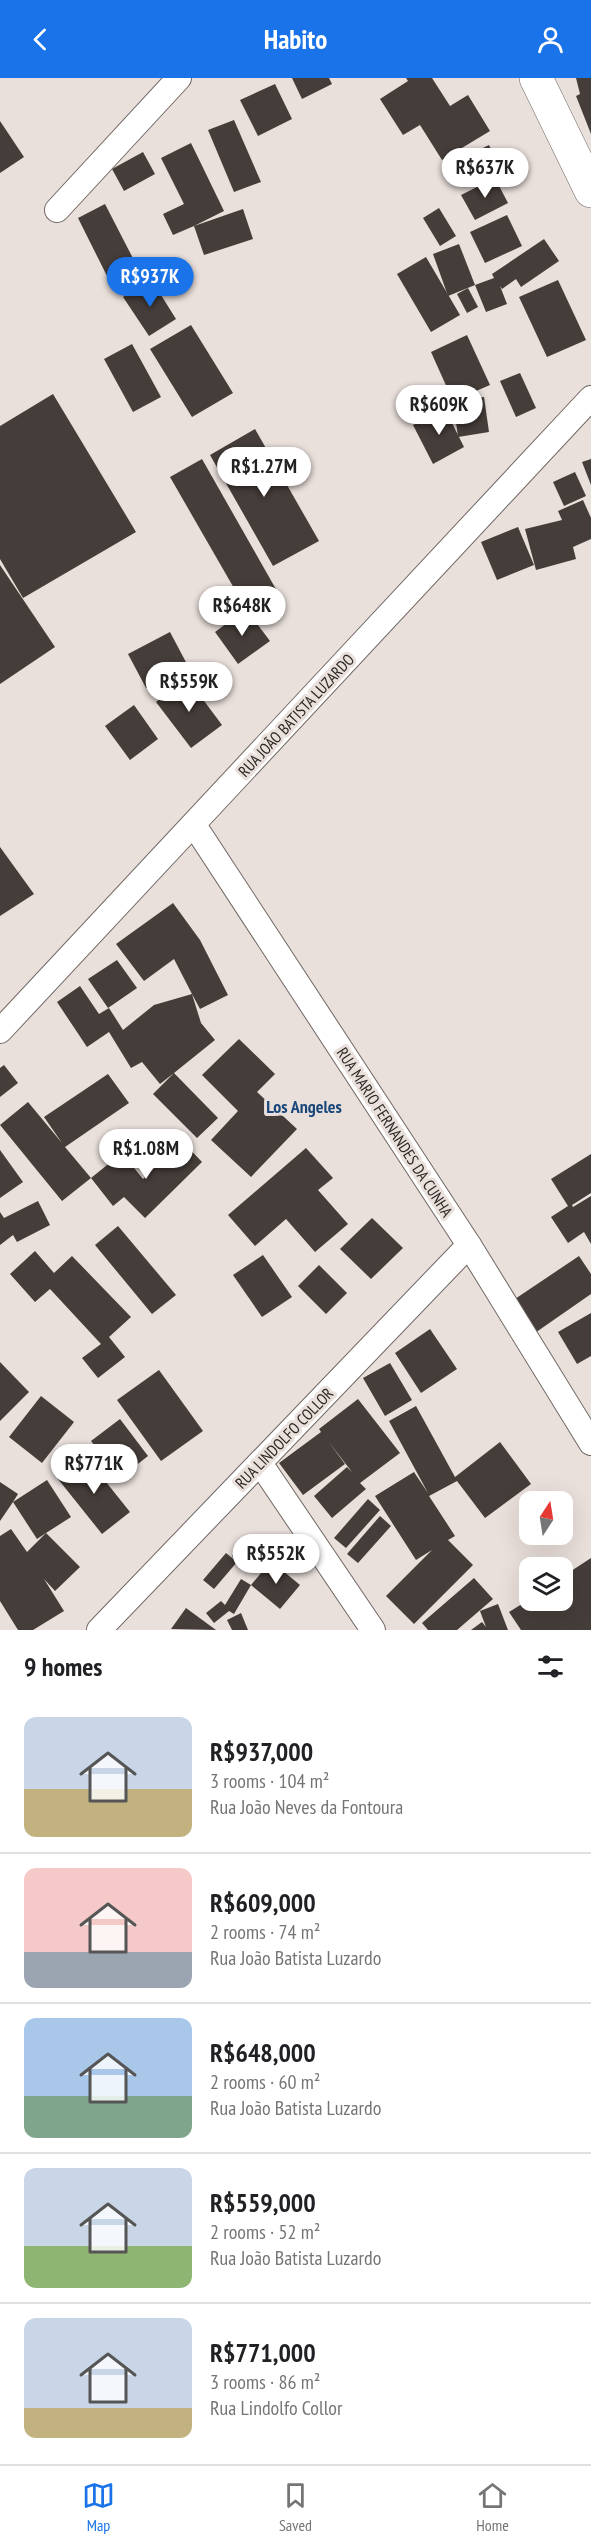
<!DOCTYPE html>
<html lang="en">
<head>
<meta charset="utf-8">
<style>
  body { margin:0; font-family:"PT Sans Narrow",sans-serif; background:#f2f2f2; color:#202124; height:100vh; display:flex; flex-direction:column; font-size:22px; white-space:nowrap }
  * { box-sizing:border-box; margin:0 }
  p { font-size:20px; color:#757577 }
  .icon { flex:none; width:33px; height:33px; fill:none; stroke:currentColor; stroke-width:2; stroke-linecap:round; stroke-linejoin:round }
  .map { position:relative; height:1552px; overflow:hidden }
  .panel { display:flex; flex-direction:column; background:#fff; flex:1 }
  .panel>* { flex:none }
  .needle { width:39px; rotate:12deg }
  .controls { position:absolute; left:519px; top:1413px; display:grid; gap:12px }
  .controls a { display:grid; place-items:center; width:54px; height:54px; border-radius:12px; background:#fff; box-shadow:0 6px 24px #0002; font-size:30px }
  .price { position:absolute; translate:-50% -51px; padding:0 14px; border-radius:21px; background:#fff; color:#222; font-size:20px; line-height:39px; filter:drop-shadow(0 2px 3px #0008) }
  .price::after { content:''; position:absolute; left:50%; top:36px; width:18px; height:14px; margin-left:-9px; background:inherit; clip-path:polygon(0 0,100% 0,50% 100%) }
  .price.current { background:#1a73e8; color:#fff }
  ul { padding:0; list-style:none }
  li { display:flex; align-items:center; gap:18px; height:150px; padding:0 24px }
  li+li { border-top:2px solid #e0e0e0 }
  li span { display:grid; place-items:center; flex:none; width:168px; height:120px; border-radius:12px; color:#555 }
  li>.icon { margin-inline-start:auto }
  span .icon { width:72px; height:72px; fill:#fffc; stroke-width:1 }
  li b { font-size:26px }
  h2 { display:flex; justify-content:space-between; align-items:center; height:72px; padding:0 24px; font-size:26px }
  header { display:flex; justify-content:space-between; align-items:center; height:78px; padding:0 24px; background:#1a73e8; color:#fff; font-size:27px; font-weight:800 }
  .dock { display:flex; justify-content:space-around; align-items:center; height:84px; border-top:2px solid #e0e0e0; background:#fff; font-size:16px; color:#757577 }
  .dock a { display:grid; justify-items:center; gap:3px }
  .dock .current { color:#1a73e8 }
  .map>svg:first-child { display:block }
  .building { fill:#453d39 }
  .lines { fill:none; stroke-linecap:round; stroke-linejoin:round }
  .street-casing { stroke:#706763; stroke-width:26 }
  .secondary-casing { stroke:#706763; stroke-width:34 }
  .street { stroke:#fff; stroke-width:24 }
  .secondary { stroke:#fff; stroke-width:33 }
  .labels { text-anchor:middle; stroke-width:6; stroke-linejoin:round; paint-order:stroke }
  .street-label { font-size:16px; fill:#2a2725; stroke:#e9dfdb }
  .neighbourhood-label { font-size:18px; font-weight:bold; fill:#1a477a; stroke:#e9dfdb }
</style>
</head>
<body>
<header><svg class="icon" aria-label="back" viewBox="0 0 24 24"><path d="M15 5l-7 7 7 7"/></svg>Habito<svg class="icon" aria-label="person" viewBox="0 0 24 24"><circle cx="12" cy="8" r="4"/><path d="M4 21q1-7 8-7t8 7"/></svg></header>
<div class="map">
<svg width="591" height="1552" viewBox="0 0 591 1552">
  <rect width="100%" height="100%" fill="#e9dfdb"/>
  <g class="building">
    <polygon points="292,0 329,0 332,6 302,21"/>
    <polygon points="406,0 432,0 450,28 468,17 490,53 442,82 420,47 403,57 380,21 408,3"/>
    <polygon points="576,0 591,0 591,56 576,18 580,16"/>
    <polygon points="275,6 292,41 258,58 240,22"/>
    <polygon points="234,42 261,104 234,114 208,52"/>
    <polygon points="0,43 24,79 0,95"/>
    <polygon points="191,65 224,133 194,148 243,131 253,161 204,177 194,148 173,157 163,136 184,126 161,80"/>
    <polygon points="489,67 499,88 468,103 458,82"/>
    <polygon points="143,74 155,96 124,113 112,91"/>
    <polygon points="495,100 508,125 475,142 461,117"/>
    <polygon points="105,126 139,192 111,206 78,140"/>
    <polygon points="439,130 456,158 440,168 423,140"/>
    <polygon points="507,137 522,168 485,185 470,154"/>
    <polygon points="544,161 559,183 521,209 516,201 502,211 500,208 507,226 486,234 475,207 494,200 492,196"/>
    <polygon points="459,166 475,207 448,218 433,176"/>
    <polygon points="426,179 460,237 431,254 397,196"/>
    <polygon points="151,201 176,241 149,258 123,219"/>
    <polygon points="558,202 586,262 547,279 519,219"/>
    <polygon points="468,210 478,229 467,235 457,216"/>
    <polygon points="191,247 233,315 192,339 150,271"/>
    <polygon points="467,257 490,307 453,323 431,274"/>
    <polygon points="132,266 161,319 133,334 104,281"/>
    <polygon points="520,295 536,330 516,339 500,303"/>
    <polygon points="53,316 136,454 23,520 0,481 0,348"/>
    <polygon points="484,319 489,354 458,359 453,323"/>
    <polygon points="445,331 464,369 433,386 413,347"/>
    <polygon points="255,351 319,463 273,488 210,377"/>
    <polygon points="202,381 277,513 246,531 170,399"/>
    <polygon points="591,381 591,407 582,384"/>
    <polygon points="575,394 586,418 564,428 553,404"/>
    <polygon points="583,422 591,440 591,461 573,469 576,481 536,492 525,451 562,442 558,433"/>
    <polygon points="518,449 534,487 497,502 481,464"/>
    <polygon points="0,487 55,569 0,606"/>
    <polygon points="246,531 270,563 238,586 215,554"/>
    <polygon points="170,554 188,588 146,610 128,576"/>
    <polygon points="187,600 222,647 191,670 156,624"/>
    <polygon points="134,627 158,661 130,682 105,648"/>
    <polygon points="0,769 34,816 0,838"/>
    <polygon points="173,825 200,862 228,917 200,931 192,916 201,945 215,962 174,995 218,1040 197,1060 153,1016 174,995 160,1006 142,984 131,990 109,954 87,969 57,924 80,908 99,936 109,930 123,952 154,927 192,916 174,881 144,903 116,866"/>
    <polygon points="117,882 137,910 108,930 88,901"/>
    <polygon points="239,961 275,996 257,1014 297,1051 251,1099 211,1062 238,1033 202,997"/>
    <polygon points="4,987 18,1005 0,1019 0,990"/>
    <polygon points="108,996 129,1025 65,1069 91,1100 62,1123 0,1047 28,1024 62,1065 44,1039"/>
    <polygon points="182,1063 202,1084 145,1140 124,1119 113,1128 91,1100 122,1075 143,1101"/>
    <polygon points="306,1070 333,1100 318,1112 348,1146 315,1174 286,1141 255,1168 228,1137"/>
    <polygon points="0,1072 23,1104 0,1120"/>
    <polygon points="591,1076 591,1115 572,1127 573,1129 591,1118 591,1166 584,1154 568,1165 551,1139 568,1128 551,1101"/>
    <polygon points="38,1123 50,1147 17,1164 13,1157 0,1167 0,1134 4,1140"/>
    <polygon points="372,1140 403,1170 371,1201 340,1171"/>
    <polygon points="118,1148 176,1217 152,1236 95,1167"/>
    <polygon points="35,1173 54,1195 72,1178 131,1239 109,1259 125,1279 98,1300 82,1280 101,1266 50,1211 35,1224 10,1196"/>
    <polygon points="263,1177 292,1219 262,1239 233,1197"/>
    <polygon points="579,1178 591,1196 591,1216 532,1257 509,1225"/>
    <polygon points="319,1187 347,1215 326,1236 298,1208"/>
    <polygon points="591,1235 591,1278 577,1286 558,1254"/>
    <polygon points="430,1251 457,1291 421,1315 395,1275"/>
    <polygon points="0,1284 29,1314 0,1343"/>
    <polygon points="390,1285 412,1322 385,1338 363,1300"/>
    <polygon points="159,1292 203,1353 161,1383 117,1322"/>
    <polygon points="41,1318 74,1344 42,1385 9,1359"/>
    <polygon points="358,1321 400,1375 360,1405 366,1411 332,1440 314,1418 347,1389 352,1394 328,1363 345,1386 303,1417 279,1385 321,1354 319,1351"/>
    <polygon points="416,1328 455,1399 500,1364 531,1406 485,1440 457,1403 429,1418 455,1458 448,1462 473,1487 414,1546 386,1518 432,1472 416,1482 375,1418 414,1394 428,1415 389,1343"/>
    <polygon points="120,1341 148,1378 120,1400 91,1363"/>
    <polygon points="86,1379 130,1434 102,1456 58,1401"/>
    <polygon points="47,1402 71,1439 46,1455 80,1489 55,1513 44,1501 64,1533 33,1552 18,1552 0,1523 0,1458 11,1451 27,1474 46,1455 37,1461 13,1424 0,1443 0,1404 18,1416 13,1424"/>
    <polygon points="368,1421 380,1432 346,1470 334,1460"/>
    <polygon points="380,1438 391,1448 358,1485 347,1476"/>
    <polygon points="251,1463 260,1474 241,1489 232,1478"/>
    <polygon points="226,1475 237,1484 214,1511 203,1502"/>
    <polygon points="591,1480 591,1552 521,1552 509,1534 530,1521 562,1522 562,1499"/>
    <polygon points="271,1483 300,1507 280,1531 251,1507"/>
    <polygon points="474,1500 493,1521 457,1552 428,1552 422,1545"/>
    <polygon points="241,1501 251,1507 234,1536 229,1533 214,1545 206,1535 221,1523 225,1527"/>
    <polygon points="498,1526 508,1552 471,1552 482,1544 486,1549 480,1533"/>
    <polygon points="186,1530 216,1552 171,1551"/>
    <polygon points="241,1535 248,1552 232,1552 227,1542"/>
  </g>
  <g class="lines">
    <defs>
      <g id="street">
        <polyline points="57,132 179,0"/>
        <polyline points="194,747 469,1167 591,1365"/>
        <polyline points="0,953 591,320"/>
        <polyline points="260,1385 373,1552"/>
        <polyline points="99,1552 469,1167"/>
      </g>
      <polyline id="secondary" points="536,0 591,113"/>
    </defs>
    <use href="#street" class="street-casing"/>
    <use href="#secondary" class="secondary-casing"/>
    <use href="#street" class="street"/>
    <use href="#secondary" class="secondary"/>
  </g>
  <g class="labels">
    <g class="street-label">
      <text transform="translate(296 637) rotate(-47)" y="6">RUA JOÃO BATISTA LUZARDO</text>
      <text transform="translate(395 1054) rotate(57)" y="6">RUA MARIO FERNANDES DA CUNHA</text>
      <text transform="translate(284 1360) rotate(-46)" y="6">RUA LINDOLFO COLLOR</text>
    </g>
    <g class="neighbourhood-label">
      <text x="304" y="1035">Los Angeles</text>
    </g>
  </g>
</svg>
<div class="controls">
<a><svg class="needle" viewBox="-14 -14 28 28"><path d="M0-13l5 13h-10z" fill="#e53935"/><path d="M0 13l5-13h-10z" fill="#757577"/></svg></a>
<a><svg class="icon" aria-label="layers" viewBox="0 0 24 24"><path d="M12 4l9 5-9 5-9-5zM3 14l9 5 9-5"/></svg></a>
</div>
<b class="price" style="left:485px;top:121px">R$637K</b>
<b class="price current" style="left:150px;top:230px">R$937K</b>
<b class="price" style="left:439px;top:358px">R$609K</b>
<b class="price" style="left:264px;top:420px">R$1.27M</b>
<b class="price" style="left:242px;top:559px">R$648K</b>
<b class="price" style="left:189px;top:635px">R$559K</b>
<b class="price" style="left:146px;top:1102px">R$1.08M</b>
<b class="price" style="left:94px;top:1417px">R$771K</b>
<b class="price" style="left:276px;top:1507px">R$552K</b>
</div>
<section class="panel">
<h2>9 homes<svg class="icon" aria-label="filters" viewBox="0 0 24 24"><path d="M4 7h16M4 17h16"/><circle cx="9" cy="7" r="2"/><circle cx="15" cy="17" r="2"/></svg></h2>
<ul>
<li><span style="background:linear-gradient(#c9d6e8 60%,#c2b280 0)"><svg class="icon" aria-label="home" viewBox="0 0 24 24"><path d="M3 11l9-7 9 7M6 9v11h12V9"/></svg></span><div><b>R$937,000</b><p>3 rooms · 104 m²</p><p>Rua João Neves da Fontoura</p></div></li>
<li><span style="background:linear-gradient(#f6c9c9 70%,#9aa5b1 0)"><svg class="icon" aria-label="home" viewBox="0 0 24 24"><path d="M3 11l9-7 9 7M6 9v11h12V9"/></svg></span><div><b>R$609,000</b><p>2 rooms · 74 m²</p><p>Rua João Batista Luzardo</p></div></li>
<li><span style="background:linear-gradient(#a9c7e8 65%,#7fa58c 0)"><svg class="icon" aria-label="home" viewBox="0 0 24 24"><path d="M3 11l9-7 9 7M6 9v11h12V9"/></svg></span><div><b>R$648,000</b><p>2 rooms · 60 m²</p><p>Rua João Batista Luzardo</p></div></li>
<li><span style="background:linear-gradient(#c9d6e8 65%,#8fb573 0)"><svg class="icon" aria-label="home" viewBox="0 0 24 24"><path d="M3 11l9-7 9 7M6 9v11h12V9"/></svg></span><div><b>R$559,000</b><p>2 rooms · 52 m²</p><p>Rua João Batista Luzardo</p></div></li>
<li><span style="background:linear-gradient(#c9d6e8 75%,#c2b280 0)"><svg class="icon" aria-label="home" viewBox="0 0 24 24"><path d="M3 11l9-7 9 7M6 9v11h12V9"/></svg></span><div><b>R$771,000</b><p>3 rooms · 86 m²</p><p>Rua Lindolfo Collor</p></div></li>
</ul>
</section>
<nav class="dock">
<a class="current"><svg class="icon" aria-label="map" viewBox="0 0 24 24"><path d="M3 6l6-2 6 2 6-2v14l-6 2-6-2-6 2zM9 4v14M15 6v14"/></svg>Map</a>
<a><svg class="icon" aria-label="saved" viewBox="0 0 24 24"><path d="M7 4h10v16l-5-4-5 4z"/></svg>Saved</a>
<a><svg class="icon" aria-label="home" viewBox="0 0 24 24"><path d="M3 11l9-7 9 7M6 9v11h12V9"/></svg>Home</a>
</nav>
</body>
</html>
